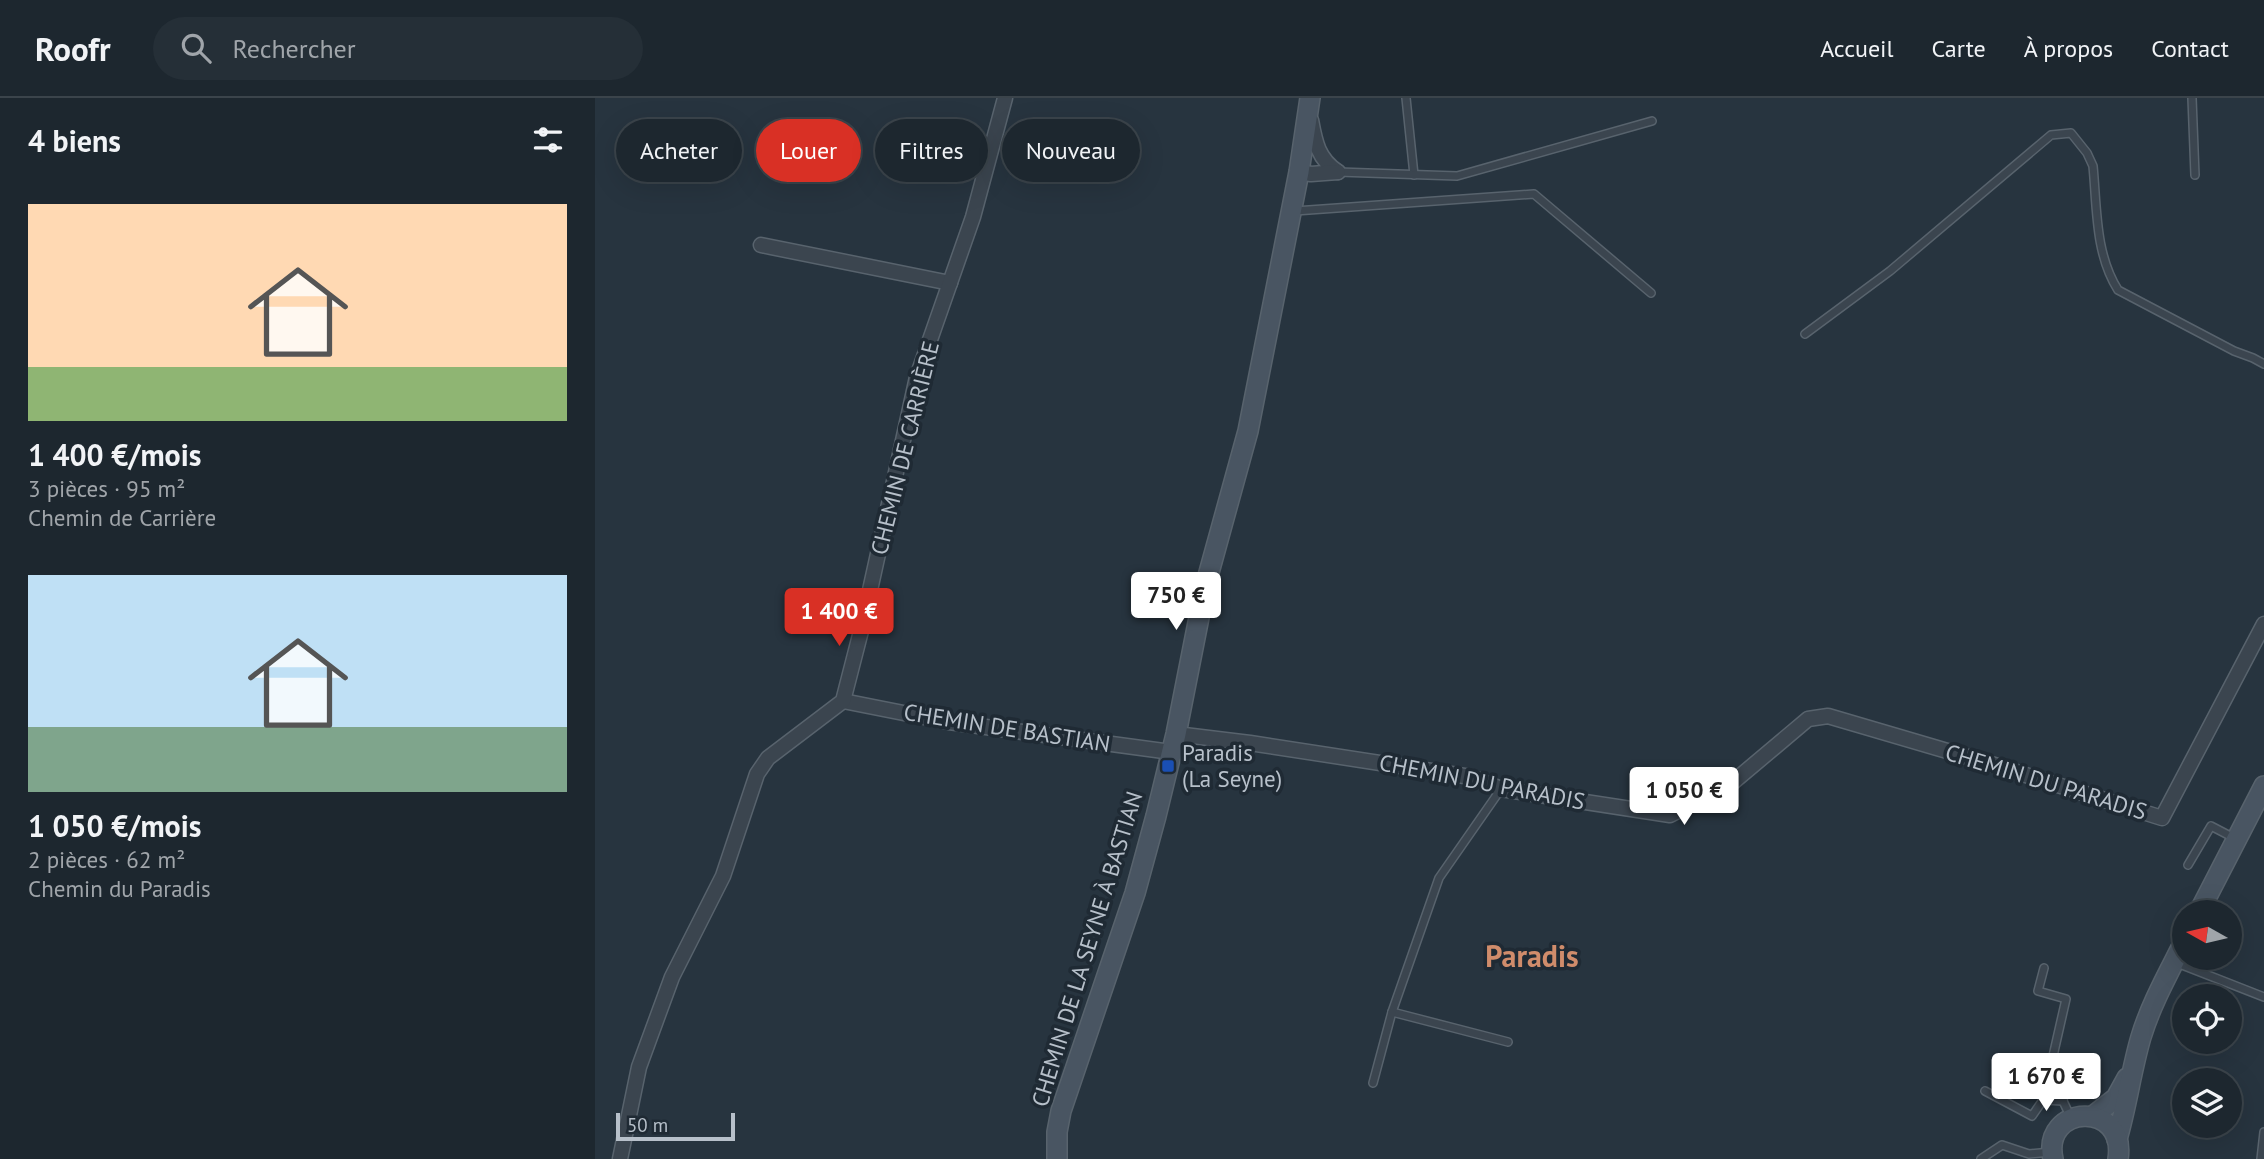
<!DOCTYPE html>
<html lang="fr">
<head>
<meta charset="utf-8">
<style>
  body { margin:0; font-family:"PT Sans",sans-serif; background:#252f37; color:#f1f3f6; height:100vh; display:flex; flex-direction:column; font-size:26px; white-space:nowrap }
  * { box-sizing:border-box; margin:0 }
  p { font-size:23px; color:#a0a5aa }
  .icon { flex:none; width:38px; height:38px; fill:none; stroke:currentColor; stroke-width:2; stroke-linecap:round; stroke-linejoin:round }
  .map { position:relative; flex:1; overflow:hidden }
  .details { display:flex; flex-direction:column; background:#1d272f; width:595px }
  .details>* { flex:none }
  .banner { position:absolute; left:21px; top:21px; width:665px; height:63px; display:flex; gap:14px }
  .needle { width:46px; rotate:278deg }
  .fabs { position:absolute; left:1577px; top:802px; display:grid; gap:14px }
  .fabs a { display:grid; place-items:center; width:70px; height:70px; border-radius:50%; background:#1d272f; box-shadow:0 7px 28px #0002,0 0 0 2px #3b444b; font-size:35px }
  .scale { position:absolute; left:21px; bottom:18px; width:119px; box-sizing:border-box; padding-left:7px; border:4px solid #b7c0ca; border-top:0; font-size:19px; line-height:24px; white-space:nowrap; color:#b7c0ca; -webkit-text-stroke:5px #1f2a34; paint-order:stroke }
  .price { position:absolute; translate:-50% -60px; padding:0 16px; border-radius:7px; background:#fff; color:#222; font-size:23px; line-height:46px; filter:drop-shadow(0 2px 4px #0008) }
  .price::after { content:''; position:absolute; left:50%; top:42px; width:21px; height:16px; margin-left:-10px; background:inherit; clip-path:polygon(0 0,100% 0,50% 100%) }
  .price.current { background:#d93025; color:#fff }
  ul { padding:0; list-style:none }
  li { display:grid; align-content:center; gap:14px; height:371px; padding:0 28px }
  li span { display:grid; place-items:center; height:217px; border-radius:0px; color:#555 }
  li>.icon { margin-inline-start:auto }
  span .icon { width:126px; height:126px; fill:#fffc; stroke-width:1 }
  li b { font-size:30px }
  h2 { display:flex; justify-content:space-between; align-items:center; height:84px; padding:0 28px; font-size:30px }
  .tag { padding:0 24px; border-radius:32px; background:#1d272f; box-shadow:0 7px 28px #0002,0 0 0 2px #3b444b; font-size:24px; line-height:63px }
  .tag.current { background:#d93025; color:#fff }
  header { display:flex; align-items:center; gap:42px; box-sizing:border-box; height:98px; padding:0 35px; background:#1d272f; border-bottom:2px solid #3b444b }
  header strong { font-size:33px }
  nav { display:flex; gap:38px; margin-inline-start:auto; font-size:24px }
  .search { width:490px; height:63px; background:#252f37; display:flex; align-items:center; gap:18px; box-sizing:border-box; padding:0 24px; border-radius:38px; color:#a0a5aa; font-size:26px }
  main { display:flex; flex:1; min-height:0 }
  .map>svg:first-child { display:block }
  .lines { fill:none; stroke-linecap:round; stroke-linejoin:round }
  .lane-casing { stroke:#58636d; stroke-width:10 }
  .street-casing { stroke:#58636d; stroke-width:17 }
  .secondary-casing { stroke:#58636d; stroke-width:22 }
  .lane { stroke:#3b454f; stroke-width:7 }
  .street { stroke:#3b454f; stroke-width:14 }
  .secondary { stroke:#495562; stroke-width:19 }
  .transit-dot { fill:#1a4fb4; stroke:#1f2a34; stroke-width:2.5 }
  .labels { text-anchor:middle; stroke-width:7; stroke-linejoin:round; paint-order:stroke }
  .street-label { font-size:23px; fill:#b7c0ca; stroke:#1f2a34 }
  .poi-label { font-size:23px; fill:#b7c0ca; stroke:#1f2a34; text-anchor:start }
  .district-label { font-size:30px; font-weight:bold; fill:#d08c6b; stroke:#1f2a34 }
</style>
</head>
<body>
<header>
<strong>Roofr</strong>
<div class="search"><svg class="icon" aria-label="search" viewBox="0 0 24 24"><circle cx="10" cy="10" r="6"/><path d="M15 15l6 6"/></svg>Rechercher</div>
<nav><a>Accueil</a><a>Carte</a><a>À propos</a><a>Contact</a></nav>
</header>
<main>
<section class="details">
<h2>4 biens<svg class="icon" aria-label="filters" viewBox="0 0 24 24"><path d="M4 7h16M4 17h16"/><circle cx="9" cy="7" r="2"/><circle cx="15" cy="17" r="2"/></svg></h2>
<ul>
<li><span style="background:linear-gradient(#ffd9b3 75%,#8fb573 0)"><svg class="icon" aria-label="home" viewBox="0 0 24 24"><path d="M3 11l9-7 9 7M6 9v11h12V9"/></svg></span><div><b>1 400 €/mois</b><p>3 pièces · 95 m²</p><p>Chemin de Carrière</p></div></li>
<li><span style="background:linear-gradient(#bfe0f5 70%,#7fa58c 0)"><svg class="icon" aria-label="home" viewBox="0 0 24 24"><path d="M3 11l9-7 9 7M6 9v11h12V9"/></svg></span><div><b>1 050 €/mois</b><p>2 pièces · 62 m²</p><p>Chemin du Paradis</p></div></li>
</ul>
</section>
<div class="map">
<svg width="1669" height="1061" viewBox="0 0 1669 1061">
  <rect width="100%" height="100%" fill="#27343f"/>
  <g class="lines">
    <defs>
      <g id="lane">
        <polyline points="811,0 819,77"/>
        <polyline points="1597,0 1600,77"/>
        <polyline points="743,74 862,78 1057,23"/>
        <polyline points="700,113 939,96 1056,195"/>
        <path d="M1210 236 1295 173 1456 37 1476 35 1492 55 1498 68C1502 109 1500 156 1523 192L1639 253 1658 260 1669 266"/>
        <polyline points="1593,767 1616,728 1641,741"/>
        <polyline points="1582,865 1669,899"/>
        <polyline points="797,914 913,944"/>
        <polyline points="1472,961 1468,1003 1476,1020"/>
        <polyline points="778,985 797,914 844,780 906,691"/>
        <polyline points="1390,993 1437,1018 1448,1002 1468,1003"/>
        <polyline points="1448,1002 1471,901 1443,893 1449,870"/>
        <polyline points="1386,1061 1407,1047 1434,1056 1456,1054"/>
        <polyline points="1666,1061 1669,1034"/>
      </g>
      <g id="street">
        <path d="M716 22C720 44 723 61 743 74"/>
        <polyline points="704,74 716,76 743,74"/>
        <polyline points="166,147 355,185"/>
        <polyline points="248,603 354,624 576,654"/>
        <polyline points="581,636 655,645 876,679 906,691 1075,717 1137,685 1213,621 1233,618 1393,665 1567,720 1669,526"/>
        <polyline points="25,1061 44,969 77,879 128,778 162,676 173,660 248,603 266,533 322,279 378,119 410,0"/>
      </g>
      <g id="secondary">
        <polyline points="1604,814 1669,688"/>
        <polyline points="1498,1018 1521,1000 1532,980"/>
        <path d="M1522 1041C1532 1007 1536 973 1546 939 1556 906 1573 876 1589 844"/>
        <polyline points="462,1061 462,1034 466,1013 540,795 561,718 581,636 610,489 653,333 704,74 715,0"/>
        <path d="M1458 1061C1446 1006 1532 1002 1523 1061"/>
      </g>
    </defs>
    <use href="#lane" class="lane-casing"/>
    <use href="#street" class="street-casing"/>
    <use href="#secondary" class="secondary-casing"/>
    <use href="#lane" class="lane"/>
    <use href="#street" class="street"/>
    <use href="#secondary" class="secondary"/>
  </g>
  <rect class="transit-dot" x="566" y="661" width="14" height="14" rx="3.5"/>
  <g class="labels">
    <g class="street-label">
      <text transform="translate(310 350) rotate(-76)" y="8">CHEMIN DE CARRIÈRE</text>
      <text transform="translate(412 630) rotate(9)" y="8">CHEMIN DE BASTIAN</text>
      <text transform="translate(887 684) rotate(11)" y="8">CHEMIN DU PARADIS</text>
      <text transform="translate(1451 684) rotate(17)" y="8">CHEMIN DU PARADIS</text>
      <text transform="translate(492 851) rotate(-73)" y="8">CHEMIN DE LA SEYNE À BASTIAN</text>
    </g>
    <g class="poi-label">
      <text x="587" y="663">Paradis<tspan x="587" dy="26">(La Seyne)</tspan></text>
    </g>
    <g class="district-label">
      <text x="937" y="869">Paradis</text>
    </g>
  </g>
</svg>
<div class="fabs">
<a><svg class="needle" viewBox="-14 -14 28 28"><path d="M0-13l5 13h-10z" fill="#e53935"/><path d="M0 13l5-13h-10z" fill="#a0a5aa"/></svg></a>
<a><svg class="icon" aria-label="locate" viewBox="0 0 24 24"><circle cx="12" cy="12" r="6"/><path d="M12 2v4M12 18v4M2 12h4M18 12h4"/></svg></a>
<a><svg class="icon" aria-label="layers" viewBox="0 0 24 24"><path d="M12 4l9 5-9 5-9-5zM3 14l9 5 9-5"/></svg></a>
</div>
<div class="scale">50 m</div>
<b class="price" style="left:581px;top:534px">750 €</b>
<b class="price current" style="left:244px;top:550px">1 400 €</b>
<b class="price" style="left:1089px;top:729px">1 050 €</b>
<b class="price" style="left:1451px;top:1015px">1 670 €</b>
<div class="banner">
<a class="tag">Acheter</a>
<a class="tag current">Louer</a>
<a class="tag">Filtres</a>
<a class="tag">Nouveau</a>
</div>
</div>
</main>
</body>
</html>
